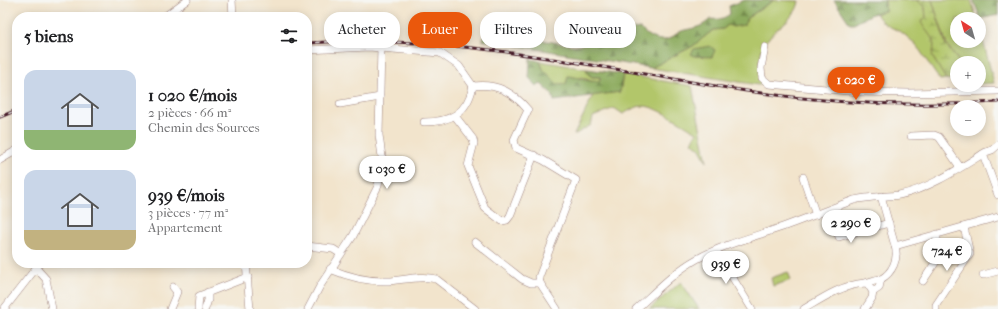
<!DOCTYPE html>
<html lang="fr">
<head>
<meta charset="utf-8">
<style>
  body { margin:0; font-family:"IM FELL French Canon",serif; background:#f2f2f2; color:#202124; height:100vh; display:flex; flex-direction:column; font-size:15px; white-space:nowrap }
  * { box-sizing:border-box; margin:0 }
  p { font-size:13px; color:#757577 }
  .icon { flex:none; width:22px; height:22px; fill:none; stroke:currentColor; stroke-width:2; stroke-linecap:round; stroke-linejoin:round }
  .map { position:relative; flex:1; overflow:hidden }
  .panel { position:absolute; left:12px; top:12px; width:300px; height:256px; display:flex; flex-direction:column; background:#fff; border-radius:16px; box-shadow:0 2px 10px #0003 }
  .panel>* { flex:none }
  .guide { position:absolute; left:324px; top:12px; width:380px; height:36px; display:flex; gap:8px }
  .needle { width:26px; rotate:323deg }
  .tools { position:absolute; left:950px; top:12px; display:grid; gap:8px }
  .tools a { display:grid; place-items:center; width:36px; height:36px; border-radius:50%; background:#fff; box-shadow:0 2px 10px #0003; font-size:20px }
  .price { position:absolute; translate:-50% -34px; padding:0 9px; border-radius:14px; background:#fff; color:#222; font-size:13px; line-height:26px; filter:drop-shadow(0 1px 2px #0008) }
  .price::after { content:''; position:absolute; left:50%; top:24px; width:12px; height:9px; margin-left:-6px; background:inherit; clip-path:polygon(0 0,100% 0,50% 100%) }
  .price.on { background:#ea580c; color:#fff }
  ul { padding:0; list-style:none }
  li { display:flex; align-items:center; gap:12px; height:100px; padding:0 12px }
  li span { display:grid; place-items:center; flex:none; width:112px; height:80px; border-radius:12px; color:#555 }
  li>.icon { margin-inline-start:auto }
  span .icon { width:48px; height:48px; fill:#fffc; stroke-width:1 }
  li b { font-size:17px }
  h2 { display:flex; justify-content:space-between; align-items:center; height:48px; padding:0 12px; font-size:17px }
  .tag { padding:0 14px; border-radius:16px; background:#fff; box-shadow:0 2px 10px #0003; font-size:14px; line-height:36px }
  .tag.on { background:#ea580c; color:#fff }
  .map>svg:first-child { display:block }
  .green { fill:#b2c66a; stroke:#7e724a }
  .forest { fill:url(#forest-firs); stroke:#6c6544 }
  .wetland { fill:url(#wetland-marsh); stroke:#7e724a }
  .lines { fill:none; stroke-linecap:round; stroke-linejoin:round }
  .minor-casing { stroke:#9e827c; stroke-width:8 }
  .minor { stroke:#fff; stroke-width:7 }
  .rail-casing { stroke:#4a1f2b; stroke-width:3 }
  .rail { stroke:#f6f6f2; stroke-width:1.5; stroke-dasharray:4.5; stroke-linecap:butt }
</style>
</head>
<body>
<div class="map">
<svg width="998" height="309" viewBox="0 0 998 309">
  <defs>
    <pattern id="forest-firs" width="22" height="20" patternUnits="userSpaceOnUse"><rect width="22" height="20" fill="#8dab5e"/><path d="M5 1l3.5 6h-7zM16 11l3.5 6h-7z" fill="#758b4e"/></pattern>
    <pattern id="wetland-marsh" width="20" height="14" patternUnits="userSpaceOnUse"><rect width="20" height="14" fill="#b2c66a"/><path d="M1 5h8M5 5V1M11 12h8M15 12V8" fill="none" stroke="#93a057"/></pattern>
  </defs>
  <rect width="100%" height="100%" fill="#f6f6f2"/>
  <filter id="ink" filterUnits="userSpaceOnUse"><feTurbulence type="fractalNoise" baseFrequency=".025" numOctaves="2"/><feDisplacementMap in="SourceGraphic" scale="8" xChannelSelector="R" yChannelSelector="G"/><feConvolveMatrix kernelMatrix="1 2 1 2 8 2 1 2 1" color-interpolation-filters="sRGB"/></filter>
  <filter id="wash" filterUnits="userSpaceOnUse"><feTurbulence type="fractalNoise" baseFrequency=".012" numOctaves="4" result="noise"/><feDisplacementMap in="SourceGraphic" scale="16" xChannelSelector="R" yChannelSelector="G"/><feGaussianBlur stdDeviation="0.9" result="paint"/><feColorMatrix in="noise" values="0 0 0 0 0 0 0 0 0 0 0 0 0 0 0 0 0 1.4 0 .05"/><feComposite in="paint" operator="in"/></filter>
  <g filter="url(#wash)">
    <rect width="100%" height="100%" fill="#f2e4cc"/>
    <g class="green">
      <path d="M774 0 799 1C796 24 763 28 760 60 759 69 759 75 763 84L758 85 651 68 693 46 713 30 723 29 728 25 747 18Z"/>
      <path d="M885 0H916L925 7 926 18 924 28C933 35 936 45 932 56L946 79 940 80C928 65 921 47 905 35 894 27 883 27 876 13L885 11Z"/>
      <polygon points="932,0 971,0 977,19 957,19 957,41 979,41 979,25 994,83 979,84 979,63 960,63 947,45"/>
      <polygon points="540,61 587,69 587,73 592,77 600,77 600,81 593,82 582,77 566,84 557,84 543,69"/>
      <path d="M623 74 692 86 707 162 700 149 692 142 697 132C684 125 657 106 643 106 636 106 629 111 623 114L614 108 593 117 591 125 574 135 593 95 620 92Z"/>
      <polygon points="788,272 791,280 773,286 771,278"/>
      <polygon points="681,282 699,309 649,309"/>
    </g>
    <g class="forest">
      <path d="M745 0H774L747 18 744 25 733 27 728 25 723 29 713 30 693 46 651 68 482 40 485 36H494L499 27 505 34 511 36 521 32 541 40 577 46 603 39 621 31 640 28C646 35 654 41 665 40 672 39 678 31 685 30 694 28 703 27 710 19 718 20 723 19 730 14L729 6Z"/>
      <polygon points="834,0 885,0 885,11 872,14 854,24 850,24"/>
      <polygon points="973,0 998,0 998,15 981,19"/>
      <polygon points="710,46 715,50 712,57 694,56 691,54 694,49"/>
      <path d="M530 59 540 61 543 69 557 84H566L568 76C580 77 589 83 600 81V77H592L587 73V69L623 74 620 92 554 101 552 94 541 84 537 86 529 78Z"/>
    </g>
    <path class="wetland" d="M916 0H932L946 45 960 63H957V81L946 79 932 56C938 38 928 36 921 22L926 18 925 7Z"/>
  </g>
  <g filter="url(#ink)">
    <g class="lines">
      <defs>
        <g id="minor">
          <polyline points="232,0 233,17"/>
          <polyline points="164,17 187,0"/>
          <polyline points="765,47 761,68 762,78 769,84 860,92 909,93 998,91"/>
          <path d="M307 50 369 47 440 53 459 66 473 86C497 83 513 92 528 110L514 140 516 148 543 160 576 180 539 277 540 283 557 309"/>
          <polyline points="340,104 380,97"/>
          <polyline points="455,116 473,139 474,143 468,166 485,208 502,221 507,220 510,216 534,155"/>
          <path d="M424 122C450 122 467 114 473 86"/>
          <polyline points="911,136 934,135 939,137 960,167"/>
          <polyline points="983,154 998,195"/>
          <polyline points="0,160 17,150"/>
          <polyline points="803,177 816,215"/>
          <polyline points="881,196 895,246 998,217"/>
          <polyline points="834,221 839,237 889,223"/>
          <polyline points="475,242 522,279 531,283 540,283"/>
          <polyline points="307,246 333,249 341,254"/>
          <polyline points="716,251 752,309"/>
          <polyline points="246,263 250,309"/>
          <polyline points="36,268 46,279 52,309"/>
          <path d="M330 269C349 277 368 282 389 281 404 280 421 275 436 279L475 309"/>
          <polyline points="983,275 998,271"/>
          <path d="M881 279C892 273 899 259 895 246"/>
          <polyline points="923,281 941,254 936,235"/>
          <polyline points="4,309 40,263"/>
          <polyline points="170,309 177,292 173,287"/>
          <polyline points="198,309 199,296 248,277"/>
          <polyline points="205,309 208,300 208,292"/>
          <polyline points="308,309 320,286 353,236 378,186 382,157 379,135 381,47"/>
          <path d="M636 309C655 292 675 271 697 259 726 243 758 236 788 225 810 217 832 208 854 200 869 196 884 197 899 195 929 189 960 168 986 152L992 150 998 145"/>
          <path d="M804 309C824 297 842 285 865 283 870 282 875 279 881 279L879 288 873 292 867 283"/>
          <polyline points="865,309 872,298 873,292"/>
          <polyline points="936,309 936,305 970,254 964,227"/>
        </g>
      </defs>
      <use href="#minor" class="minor-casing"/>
      <use href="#minor" class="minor"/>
      <defs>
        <g id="rail">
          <path d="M307 43C458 33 606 70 754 92 835 104 916 107 998 102"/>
          <polyline points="0,117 17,110"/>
        </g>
      </defs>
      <use href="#rail" class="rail-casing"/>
      <use href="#rail" class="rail"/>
    </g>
  </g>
</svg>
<div class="tools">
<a><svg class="needle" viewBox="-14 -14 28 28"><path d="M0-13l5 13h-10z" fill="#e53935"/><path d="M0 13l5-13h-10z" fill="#757577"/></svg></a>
<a>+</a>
<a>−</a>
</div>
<b class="price on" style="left:856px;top:101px">1 020 €</b>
<b class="price" style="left:387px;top:190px">1 030 €</b>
<b class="price" style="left:851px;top:244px">2 290 €</b>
<b class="price" style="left:947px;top:272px">724 €</b>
<b class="price" style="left:726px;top:285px">939 €</b>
<div class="guide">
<a class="tag">Acheter</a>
<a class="tag on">Louer</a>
<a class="tag">Filtres</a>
<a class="tag">Nouveau</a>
</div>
<section class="panel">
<h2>5 biens<svg class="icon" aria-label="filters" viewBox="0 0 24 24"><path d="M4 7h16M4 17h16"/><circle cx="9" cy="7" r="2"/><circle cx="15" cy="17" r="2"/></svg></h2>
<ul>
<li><span style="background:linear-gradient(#c9d6e8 75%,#8fb573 0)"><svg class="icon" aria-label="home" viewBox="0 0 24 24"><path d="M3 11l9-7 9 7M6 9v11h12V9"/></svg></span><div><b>1 020 €/mois</b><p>2 pièces · 66 m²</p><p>Chemin des Sources</p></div></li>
<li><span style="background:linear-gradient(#c9d6e8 75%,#c2b280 0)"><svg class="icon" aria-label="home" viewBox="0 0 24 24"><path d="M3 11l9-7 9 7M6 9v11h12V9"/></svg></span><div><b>939 €/mois</b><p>3 pièces · 77 m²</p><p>Appartement</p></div></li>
</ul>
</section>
</div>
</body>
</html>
